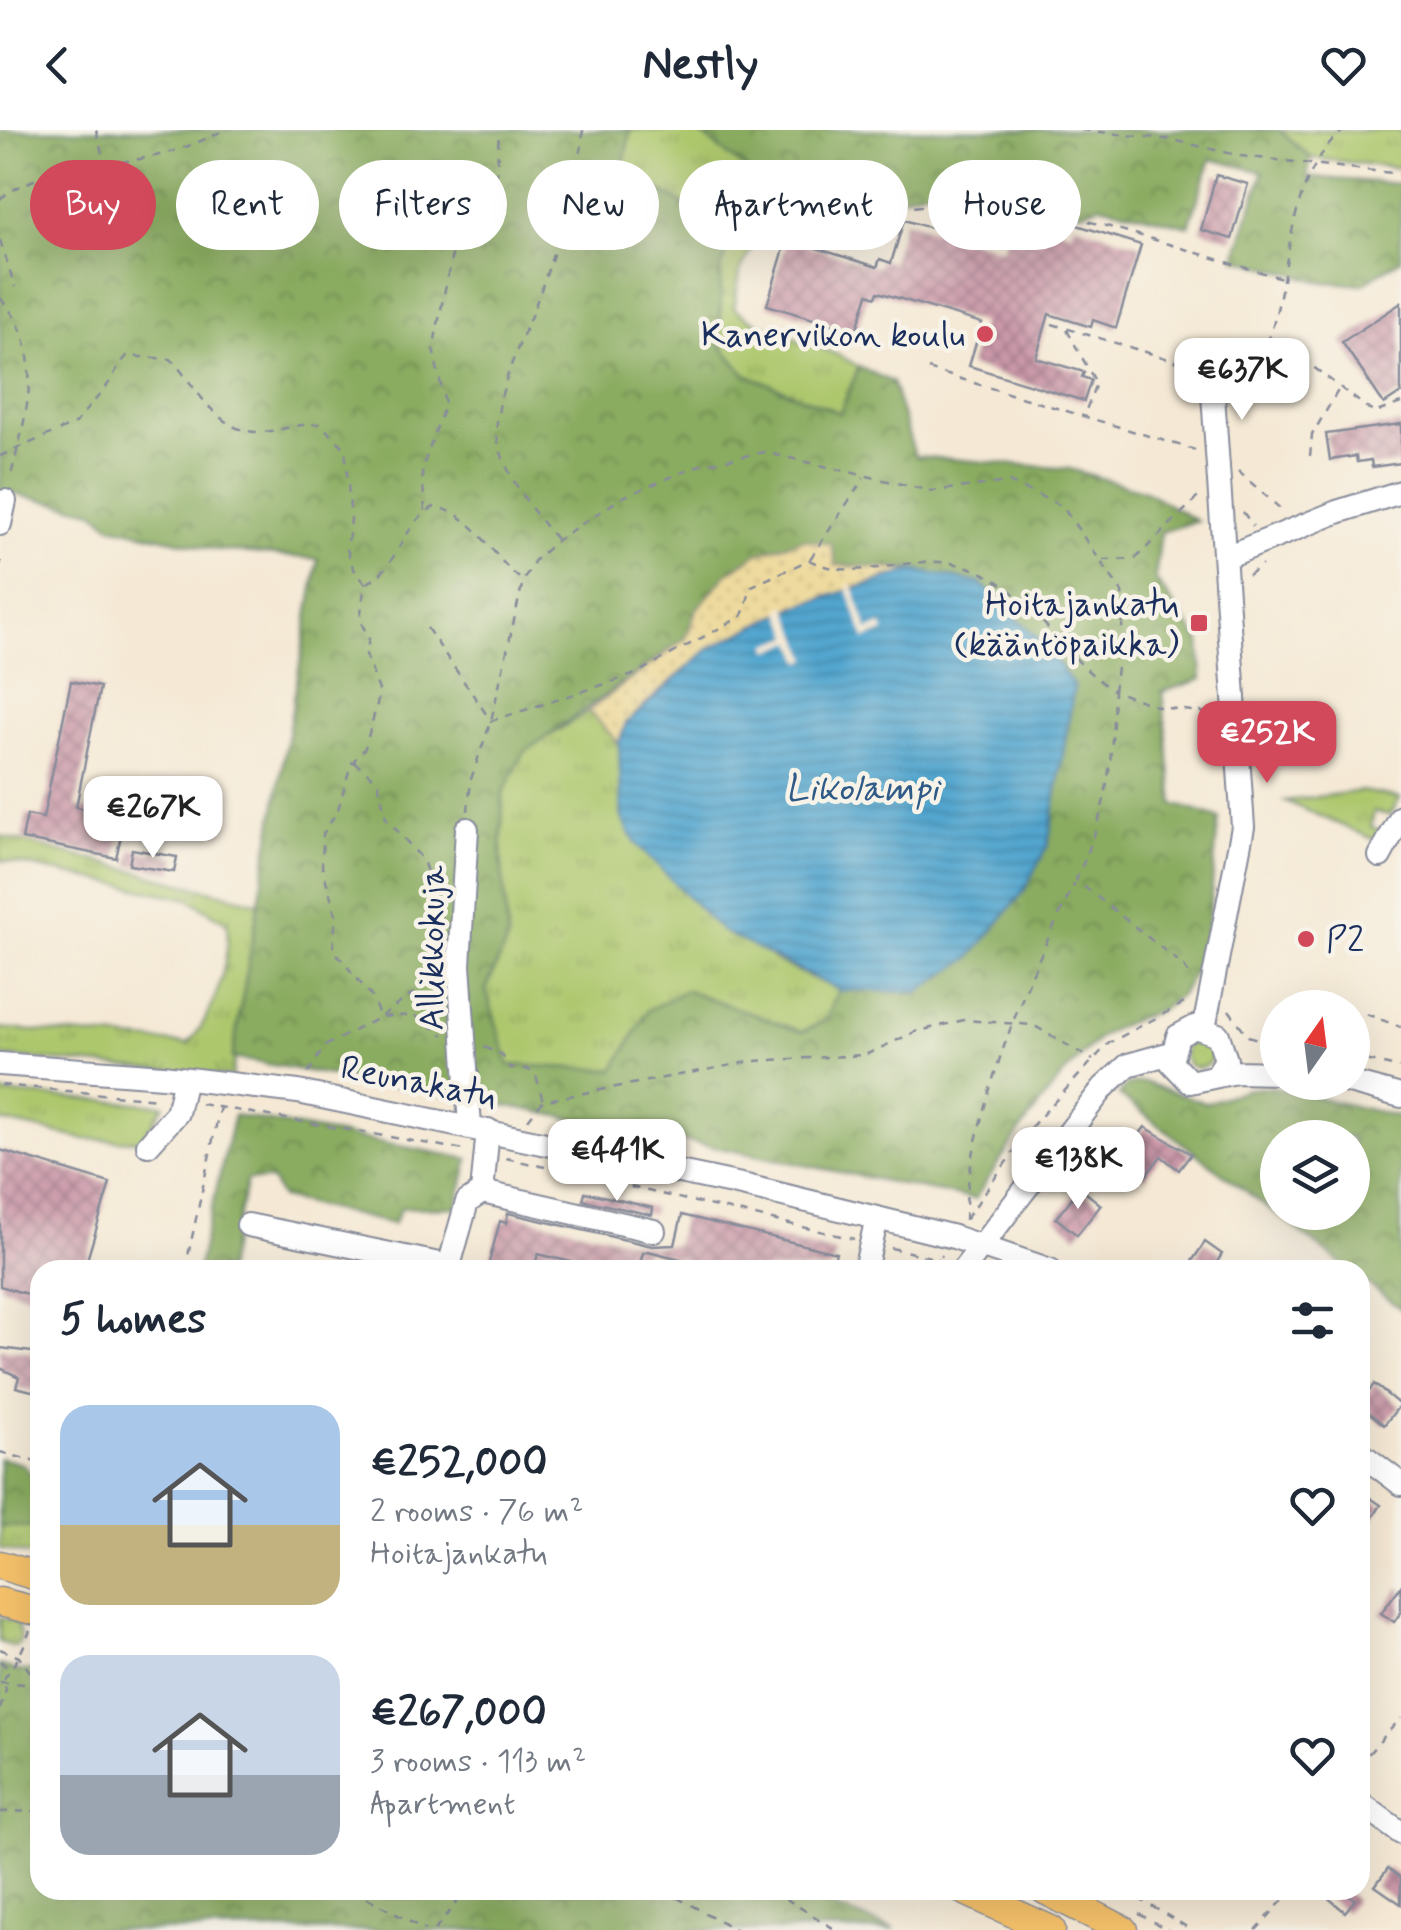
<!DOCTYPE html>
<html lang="en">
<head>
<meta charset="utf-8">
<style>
  body { margin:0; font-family:Mynerve,sans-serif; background:#f2f2f3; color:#1f2937; height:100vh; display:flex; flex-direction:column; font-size:38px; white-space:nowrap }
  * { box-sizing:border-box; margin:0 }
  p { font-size:32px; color:#747a83 }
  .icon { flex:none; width:55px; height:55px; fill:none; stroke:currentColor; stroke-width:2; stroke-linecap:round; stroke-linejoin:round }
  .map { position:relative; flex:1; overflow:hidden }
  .drawer { position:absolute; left:30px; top:1130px; width:1340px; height:640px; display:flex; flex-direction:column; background:#fff; border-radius:30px; box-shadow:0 10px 40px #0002 }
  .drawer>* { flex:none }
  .guide { position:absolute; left:30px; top:30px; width:1342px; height:90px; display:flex; gap:20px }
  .needle { width:65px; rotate:14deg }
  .controls { position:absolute; left:1260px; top:860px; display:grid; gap:20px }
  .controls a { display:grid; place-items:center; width:110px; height:110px; border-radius:50%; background:#fff; box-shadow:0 10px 40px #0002; font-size:50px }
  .price { position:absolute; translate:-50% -85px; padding:0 22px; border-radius:20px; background:#fff; color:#222; font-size:32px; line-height:65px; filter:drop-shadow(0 2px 5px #0008) }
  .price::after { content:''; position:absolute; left:50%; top:60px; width:30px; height:22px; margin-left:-15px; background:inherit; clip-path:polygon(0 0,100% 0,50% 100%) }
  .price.selected { background:#d1495b; color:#fff }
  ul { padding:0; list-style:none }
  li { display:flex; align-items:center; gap:30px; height:250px; padding:0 30px }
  li span { display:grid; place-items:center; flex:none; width:280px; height:200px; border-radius:30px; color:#555 }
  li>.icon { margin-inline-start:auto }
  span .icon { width:120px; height:120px; fill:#fffc; stroke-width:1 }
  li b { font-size:42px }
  h2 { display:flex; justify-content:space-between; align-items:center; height:120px; padding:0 30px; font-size:42px }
  .pill { padding:0 35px; border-radius:45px; background:#fff; box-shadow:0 10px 40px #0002; font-size:35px; line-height:90px }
  .pill.selected { background:#d1495b; color:#fff }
  header { display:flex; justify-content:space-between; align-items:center; height:130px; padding:0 30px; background:#fff; font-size:45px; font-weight:700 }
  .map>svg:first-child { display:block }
  .grass { fill:url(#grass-tufts); stroke:#647b66; stroke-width:2.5 }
  .forest { fill:url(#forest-crowns); stroke:#526e5f; stroke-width:2.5; fill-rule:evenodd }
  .sand { fill:url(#sand-dots); stroke:#84847e; stroke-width:2.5 }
  .water { fill:url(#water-rules); stroke:#376a96; stroke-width:2.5 }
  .pier { fill:#f5e9d5 }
  .building { fill:url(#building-cross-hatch) }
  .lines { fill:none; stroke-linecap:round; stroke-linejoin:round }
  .minor-casing { stroke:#888c9a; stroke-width:26 }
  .major-casing { stroke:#888c9a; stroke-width:31 }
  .path { stroke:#888c9a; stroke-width:2.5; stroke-dasharray:8 8; stroke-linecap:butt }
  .minor { stroke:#fff; stroke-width:22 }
  .major { stroke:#f5c16b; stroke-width:28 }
  .poi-dot { fill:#d1495b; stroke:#f7f3e8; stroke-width:4 }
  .labels { text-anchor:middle; stroke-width:9; stroke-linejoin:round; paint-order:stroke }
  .poi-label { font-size:35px; fill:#1b2f5e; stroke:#f7f3e8; text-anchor:end }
  .street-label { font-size:35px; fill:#1b2f5e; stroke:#f7f3e8 }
  .water-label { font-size:38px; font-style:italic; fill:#2f5986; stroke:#f7f3e8 }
</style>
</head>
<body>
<header><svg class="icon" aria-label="back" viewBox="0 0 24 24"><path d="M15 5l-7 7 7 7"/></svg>Nestly<svg class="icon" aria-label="heart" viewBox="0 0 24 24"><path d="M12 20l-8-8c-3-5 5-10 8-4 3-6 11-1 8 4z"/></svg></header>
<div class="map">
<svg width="1401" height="1800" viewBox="0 0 1401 1800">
  <defs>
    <pattern id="grass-tufts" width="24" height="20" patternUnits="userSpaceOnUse" patternTransform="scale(2.5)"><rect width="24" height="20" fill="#adc76d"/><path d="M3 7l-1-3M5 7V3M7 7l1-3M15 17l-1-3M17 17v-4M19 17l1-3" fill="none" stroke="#94ab61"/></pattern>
    <pattern id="forest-crowns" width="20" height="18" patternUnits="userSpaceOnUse" patternTransform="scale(2.5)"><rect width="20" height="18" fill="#8aac60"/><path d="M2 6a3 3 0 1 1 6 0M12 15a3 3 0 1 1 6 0" fill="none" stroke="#708c52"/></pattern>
    <pattern id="sand-dots" width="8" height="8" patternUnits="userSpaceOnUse" patternTransform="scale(2.5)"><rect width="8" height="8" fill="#eeda9e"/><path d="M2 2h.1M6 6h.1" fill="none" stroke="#ccbb8a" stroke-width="1.8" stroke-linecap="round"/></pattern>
    <pattern id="water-rules" width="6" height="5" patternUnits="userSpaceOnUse" patternTransform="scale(2.5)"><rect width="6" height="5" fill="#53a6cf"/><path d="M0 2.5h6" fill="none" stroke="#4488ab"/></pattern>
    <pattern id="building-cross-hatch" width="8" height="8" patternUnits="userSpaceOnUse" patternTransform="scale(2.5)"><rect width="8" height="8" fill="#ca98a8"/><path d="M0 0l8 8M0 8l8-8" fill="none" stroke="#a37c8c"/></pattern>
  </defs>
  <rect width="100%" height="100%" fill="#f7f3e8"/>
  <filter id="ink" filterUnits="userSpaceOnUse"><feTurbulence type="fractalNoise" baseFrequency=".01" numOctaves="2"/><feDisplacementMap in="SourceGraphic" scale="20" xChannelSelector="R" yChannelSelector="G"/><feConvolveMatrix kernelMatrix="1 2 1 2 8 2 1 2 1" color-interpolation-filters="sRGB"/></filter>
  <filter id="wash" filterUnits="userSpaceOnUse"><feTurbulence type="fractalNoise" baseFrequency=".0048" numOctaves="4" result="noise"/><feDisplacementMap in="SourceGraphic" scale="40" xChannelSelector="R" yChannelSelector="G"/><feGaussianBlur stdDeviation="2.25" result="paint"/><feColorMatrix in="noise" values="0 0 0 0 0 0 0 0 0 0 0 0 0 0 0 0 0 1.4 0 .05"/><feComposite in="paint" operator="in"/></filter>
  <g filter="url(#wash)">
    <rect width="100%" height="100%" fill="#f5e9d5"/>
    <g class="grass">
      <path d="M630 0H696L797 79 796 88 757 106 740 142 734 178C770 207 821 211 859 237L840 283 745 244 720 215 721 138 734 103 623 39Z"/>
      <polygon points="1401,0 1401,38 1311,28 1279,1"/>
      <polygon points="588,581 619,613 622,688 777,832 839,860 825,891 802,902 686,860 648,881 614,941 508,935 486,860 508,808 501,726 503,663 523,623"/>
      <polygon points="1362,661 1400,668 1390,685 1374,682 1371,697 1382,701 1380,712 1285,671"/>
      <path d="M0 706 259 773 232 947 0 926V898L188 914C214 885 231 831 227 793L189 769 0 730Z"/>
      <circle cx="1198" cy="924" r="14"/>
      <polygon points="0,963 164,975 141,1011 84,1009 0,991"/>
      <polygon points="29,1393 40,1396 40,1427 0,1419 0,1397"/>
      <polygon points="0,1487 17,1492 21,1511 15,1517 0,1512"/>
    </g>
    <g class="forest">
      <path d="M0 0H630L623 40 734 103 721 138 720 214 745 244 840 283 859 237 892 252 915 326 1070 339 1145 361 1197 391 1161 402 1155 449 1200 511 1202 549 1162 562 1174 674 1219 688C1211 741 1214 816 1183 861 1165 887 1121 888 1097 910 1048 956 1011 1013 975 1069L509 976 232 928 318 429 218 420 111 396 94 381 0 361ZM835 435 914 440 918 862 839 860 825 891 802 902 687 860 648 880 614 940 509 935 486 860 508 808 501 726 503 663 523 623 686 508 696 480 727 444Z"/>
      <polygon points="696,0 1279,0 1311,28 1307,47 1401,54 1401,129 1363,154 1322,152 1235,128 1263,42 1211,29 1189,96 1101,75 1082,82 1049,74 1029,57 1007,54 948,54 864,77 797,79"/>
      <path d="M1143 952 1206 973 1248 959 1272 957 1401 987V1179L1360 1148V1140H1350L1119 965 1127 955ZM1278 1008H1352V1082H1278Z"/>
      <polygon points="234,985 469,1029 457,1077 401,1078 393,1094 281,1068 271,1050 247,1050 226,1140 197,1140"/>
      <polygon points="0,1328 23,1334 40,1354 40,1396 0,1397"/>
      <polygon points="0,1535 18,1541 40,1540 40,1760 785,1760 895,1800 0,1800"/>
    </g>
    <path class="sand" d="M804 409 831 414 836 435 914 440C818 470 745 487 667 555 647 573 628 587 619 613L588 581 686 508 696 480 727 444 758 423Z"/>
    <polygon class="water" points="914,440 980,453 1048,518 1074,557 1048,715 1023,762 970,828 918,862 839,860 720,800 635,712 622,688 619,613 626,593 711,517 795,477"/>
    <g class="pier">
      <polygon points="852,454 868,500 882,495 885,502 865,509 846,456"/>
      <polygon points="787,475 809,529 802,532 794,511 770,521 767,515 791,506 780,479"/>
    </g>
    <g id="blocks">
      <g class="building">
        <polygon points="1216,45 1248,54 1232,109 1201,100"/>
        <polygon points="1012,85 1071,102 1074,94 1141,115 1116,198 1093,190 1091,197 1049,184 1036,228 1084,242 1082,247 1091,250 1084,271 969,236 982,193 878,162 876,167 868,164 856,202 767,175 787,109 877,137 880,129 891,133 904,90 1002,119"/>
        <polygon points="1401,173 1401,263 1384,274 1342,212"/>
        <polygon points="1401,294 1401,333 1372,337 1371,330 1357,332 1356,326 1330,330 1326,304"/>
        <polygon points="71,551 100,557 76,677 99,681 96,696 122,701 116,728 22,709 27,685 43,688"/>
        <polygon points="132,719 177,727 174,742 129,735"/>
        <polygon points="1145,997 1191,1024 1179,1040 1161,1026 1145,1047 1121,1029"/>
        <polygon points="0,1020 110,1053 84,1140 40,1140 40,1168 0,1156"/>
        <polygon points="1080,1058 1101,1075 1077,1105 1056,1088"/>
        <polygon points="585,1062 653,1078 652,1085 583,1070"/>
        <polygon points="508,1083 652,1116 675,1115 682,1085 836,1123 831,1140 681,1140 684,1130 648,1121 643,1123 638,1140 605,1140 538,1124 534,1139 487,1140 500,1091 506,1093"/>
        <polygon points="1205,1112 1222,1124 1217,1132 1229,1140 1186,1140"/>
        <polygon points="0,1218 40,1223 40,1263 16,1257 19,1247 0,1238"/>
        <polygon points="1374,1254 1400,1275 1384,1295 1360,1275"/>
        <polygon points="1360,1361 1381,1375 1370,1392 1360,1386"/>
        <polygon points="1401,1456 1401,1482 1394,1492 1381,1483"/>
        <polygon points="1388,1738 1401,1748 1401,1774 1375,1756"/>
        <polygon points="1319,1760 1343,1760 1355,1770 1345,1782"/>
      </g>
    </g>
  </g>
  <g filter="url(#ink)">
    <use href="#blocks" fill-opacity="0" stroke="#888c9a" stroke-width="2.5"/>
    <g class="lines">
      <defs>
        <g id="minor">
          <polyline points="0,394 5,371"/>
          <polyline points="1226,427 1337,382 1401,362"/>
          <polyline points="467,699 459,835 470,996"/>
          <polyline points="1380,726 1401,687"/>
          <polyline points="1204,898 1243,697 1211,236"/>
          <polyline points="0,934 163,946 298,962 746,1056 954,1107 1050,1140"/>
          <polyline points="1216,946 1226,930 1218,905 1195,897 1178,906 1171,932 1190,952 1236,942 1278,943"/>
          <polyline points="1349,952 1401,966"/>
          <polyline points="148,1015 177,983 185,949"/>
          <polyline points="482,1062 654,1101"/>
          <polyline points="248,1095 449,1136 467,1072 482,1062 488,1000"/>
          <polyline points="865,1140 877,1088"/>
          <polyline points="963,1140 1104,957 1128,935 1171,923"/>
          <polyline points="1360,1323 1401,1354"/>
          <polyline points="1360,1673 1401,1703"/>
        </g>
        <g id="major">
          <polyline points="0,1435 40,1447"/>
          <polyline points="0,1472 40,1482"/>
          <polyline points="963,1760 1051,1800"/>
          <polyline points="1045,1760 1123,1800"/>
        </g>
      </defs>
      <use href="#minor" class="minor-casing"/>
      <use href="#major" class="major-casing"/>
      <g class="path">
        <polyline points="96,0 104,31"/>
        <polyline points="1082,0 1173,10 1241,26 1401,44"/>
        <path d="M0 69C40 37 101 37 150 27 176 22 200 12 224 0"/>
        <path d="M772 99C849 87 930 67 1008 76 1095 86 1196 125 1282 148"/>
        <polyline points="0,110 15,157"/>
        <path d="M0 168C49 221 25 287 10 350"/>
        <polyline points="1052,194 1189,235"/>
        <polyline points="1067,200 1096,253 1085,283"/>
        <polyline points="1268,226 1312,236 1374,283 1401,273"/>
        <polyline points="928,239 1195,320"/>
        <path d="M1234 267C1305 196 1266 65 1344 0"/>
        <path d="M0 326 76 293C84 281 93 273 103 261 113 249 115 239 127 226L171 229C196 256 216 302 258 302 279 302 297 293 320 294L345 318 351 390 347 419 353 438 365 453 360 490 369 509 366 525 380 563 365 618 351 634 338 680 323 704 322 736 336 785 333 819 371 866 380 887 414 885 444 905"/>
        <polyline points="1310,326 1312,305 1340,257"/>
        <polyline points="1238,341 1284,382"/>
        <polyline points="425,381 422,339 445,274 433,219 453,120 497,42 499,0"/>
        <polyline points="1243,382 1253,396"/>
        <path d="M556 409C533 382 493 331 497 293 501 246 528 199 543 154 559 110 569 64 581 20L583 0"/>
        <polyline points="810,429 864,348"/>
        <polyline points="1103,430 1135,429 1199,366"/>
        <polyline points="0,436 1,431"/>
        <polyline points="1248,445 1262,435"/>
        <path d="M367 453C396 441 403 392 434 377 475 382 492 429 522 450"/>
        <polyline points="1199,493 1209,505"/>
        <path d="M427 498 491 591 633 545 742 486 752 456 809 430C860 455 908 422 961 435 1030 453 1057 525 1114 561 1112 639 1108 679 1076 750L1183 835 1193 850"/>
        <polyline points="354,632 378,651 386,688 423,730 442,788"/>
        <polyline points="468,681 471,649 491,591 523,451 535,430 557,410 623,367 700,335 764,322 931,361 1009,352 1062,376 1122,462 1124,482 1114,561 1159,577 1216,584"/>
        <polyline points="1229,880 1248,906 1278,915"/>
        <polyline points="1366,884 1401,897"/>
        <polyline points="484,917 501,924 510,938 527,939 536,945 543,971"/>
        <polyline points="1352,927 1401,938"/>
        <polyline points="308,943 325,916 380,887 439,845"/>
        <polyline points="1,955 158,969"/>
        <polyline points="201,974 464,1020"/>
        <polyline points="528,990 543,971 753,931 865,925 915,902 964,890 1033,895 1093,930"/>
        <polyline points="506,1028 854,1109"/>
        <polyline points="966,1089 1031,997 1109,913 1188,871"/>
        <path d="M965 1090C968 988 1028 845 1075 753"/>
        <polyline points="891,1118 939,1129"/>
        <polyline points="185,1140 220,977"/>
        <polyline points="932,1140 942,1125"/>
        <polyline points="0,1322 40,1333"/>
        <polyline points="0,1519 19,1527 40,1555"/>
        <polyline points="0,1531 10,1540"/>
        <polyline points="0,1552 38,1555"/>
        <polyline points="40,1558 40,1564"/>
        <polyline points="0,1579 6,1560 3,1550 19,1527 30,1501"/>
        <polyline points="1361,1653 1361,1632 1401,1588"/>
        <polyline points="0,1682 40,1681"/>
        <polyline points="353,1760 425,1800"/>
        <polyline points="663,1760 737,1800"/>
        <polyline points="772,1760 836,1800"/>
        <polyline points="1124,1760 1192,1800"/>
        <polyline points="1139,1784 1168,1800"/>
        <polyline points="435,1800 466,1760"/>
        <polyline points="1256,1800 1292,1760"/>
      </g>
      <use href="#minor" class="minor"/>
      <use href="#major" class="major"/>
    </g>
  </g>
  <g class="poi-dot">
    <circle cx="985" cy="204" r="10"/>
    <rect x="1189" y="483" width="20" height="20" rx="5"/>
    <circle cx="1306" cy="809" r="10"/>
  </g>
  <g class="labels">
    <g class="poi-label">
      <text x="965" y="216">Kanervikon koulu</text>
      <text x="1179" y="485">Hoitajankatu<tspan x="1179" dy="40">(kääntöpaikka)</tspan></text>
      <text x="1326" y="821" text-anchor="start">P2</text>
    </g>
    <g class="street-label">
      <text transform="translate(431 818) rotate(-90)" y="12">Allikkokuja</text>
      <text transform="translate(419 951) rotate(11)" y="12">Reunakatu</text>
    </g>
    <g class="water-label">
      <text x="862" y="670">Likolampi</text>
    </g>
  </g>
</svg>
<div class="controls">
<a><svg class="needle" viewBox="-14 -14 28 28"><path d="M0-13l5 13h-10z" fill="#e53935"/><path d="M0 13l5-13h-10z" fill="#747a83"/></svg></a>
<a><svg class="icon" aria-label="layers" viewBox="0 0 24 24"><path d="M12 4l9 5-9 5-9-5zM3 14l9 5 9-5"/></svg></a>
</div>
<b class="price" style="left:1242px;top:293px">€637K</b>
<b class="price selected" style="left:1267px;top:656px">€252K</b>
<b class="price" style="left:153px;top:731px">€267K</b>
<b class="price" style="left:617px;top:1074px">€441K</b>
<b class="price" style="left:1078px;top:1082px">€138K</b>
<div class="guide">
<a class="pill selected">Buy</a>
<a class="pill">Rent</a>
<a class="pill">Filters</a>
<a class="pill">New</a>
<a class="pill">Apartment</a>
<a class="pill">House</a>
</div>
<section class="drawer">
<h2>5 homes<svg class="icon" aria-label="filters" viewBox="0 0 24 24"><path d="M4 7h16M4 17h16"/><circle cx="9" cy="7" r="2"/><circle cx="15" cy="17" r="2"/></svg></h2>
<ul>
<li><span style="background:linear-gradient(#a9c7e8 60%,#c2b280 0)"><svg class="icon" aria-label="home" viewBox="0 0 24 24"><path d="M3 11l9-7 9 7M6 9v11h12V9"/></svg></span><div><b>€252,000</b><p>2 rooms · 76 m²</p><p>Hoitajankatu</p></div><svg class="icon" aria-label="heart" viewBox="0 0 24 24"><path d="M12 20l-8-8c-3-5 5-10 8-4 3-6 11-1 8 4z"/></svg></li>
<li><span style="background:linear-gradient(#c9d6e8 60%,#9aa5b1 0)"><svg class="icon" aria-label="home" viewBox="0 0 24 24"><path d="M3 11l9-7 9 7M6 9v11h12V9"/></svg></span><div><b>€267,000</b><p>3 rooms · 113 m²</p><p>Apartment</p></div><svg class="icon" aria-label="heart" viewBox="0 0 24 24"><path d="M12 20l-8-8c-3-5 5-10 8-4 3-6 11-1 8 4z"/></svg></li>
</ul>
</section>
</div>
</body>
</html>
